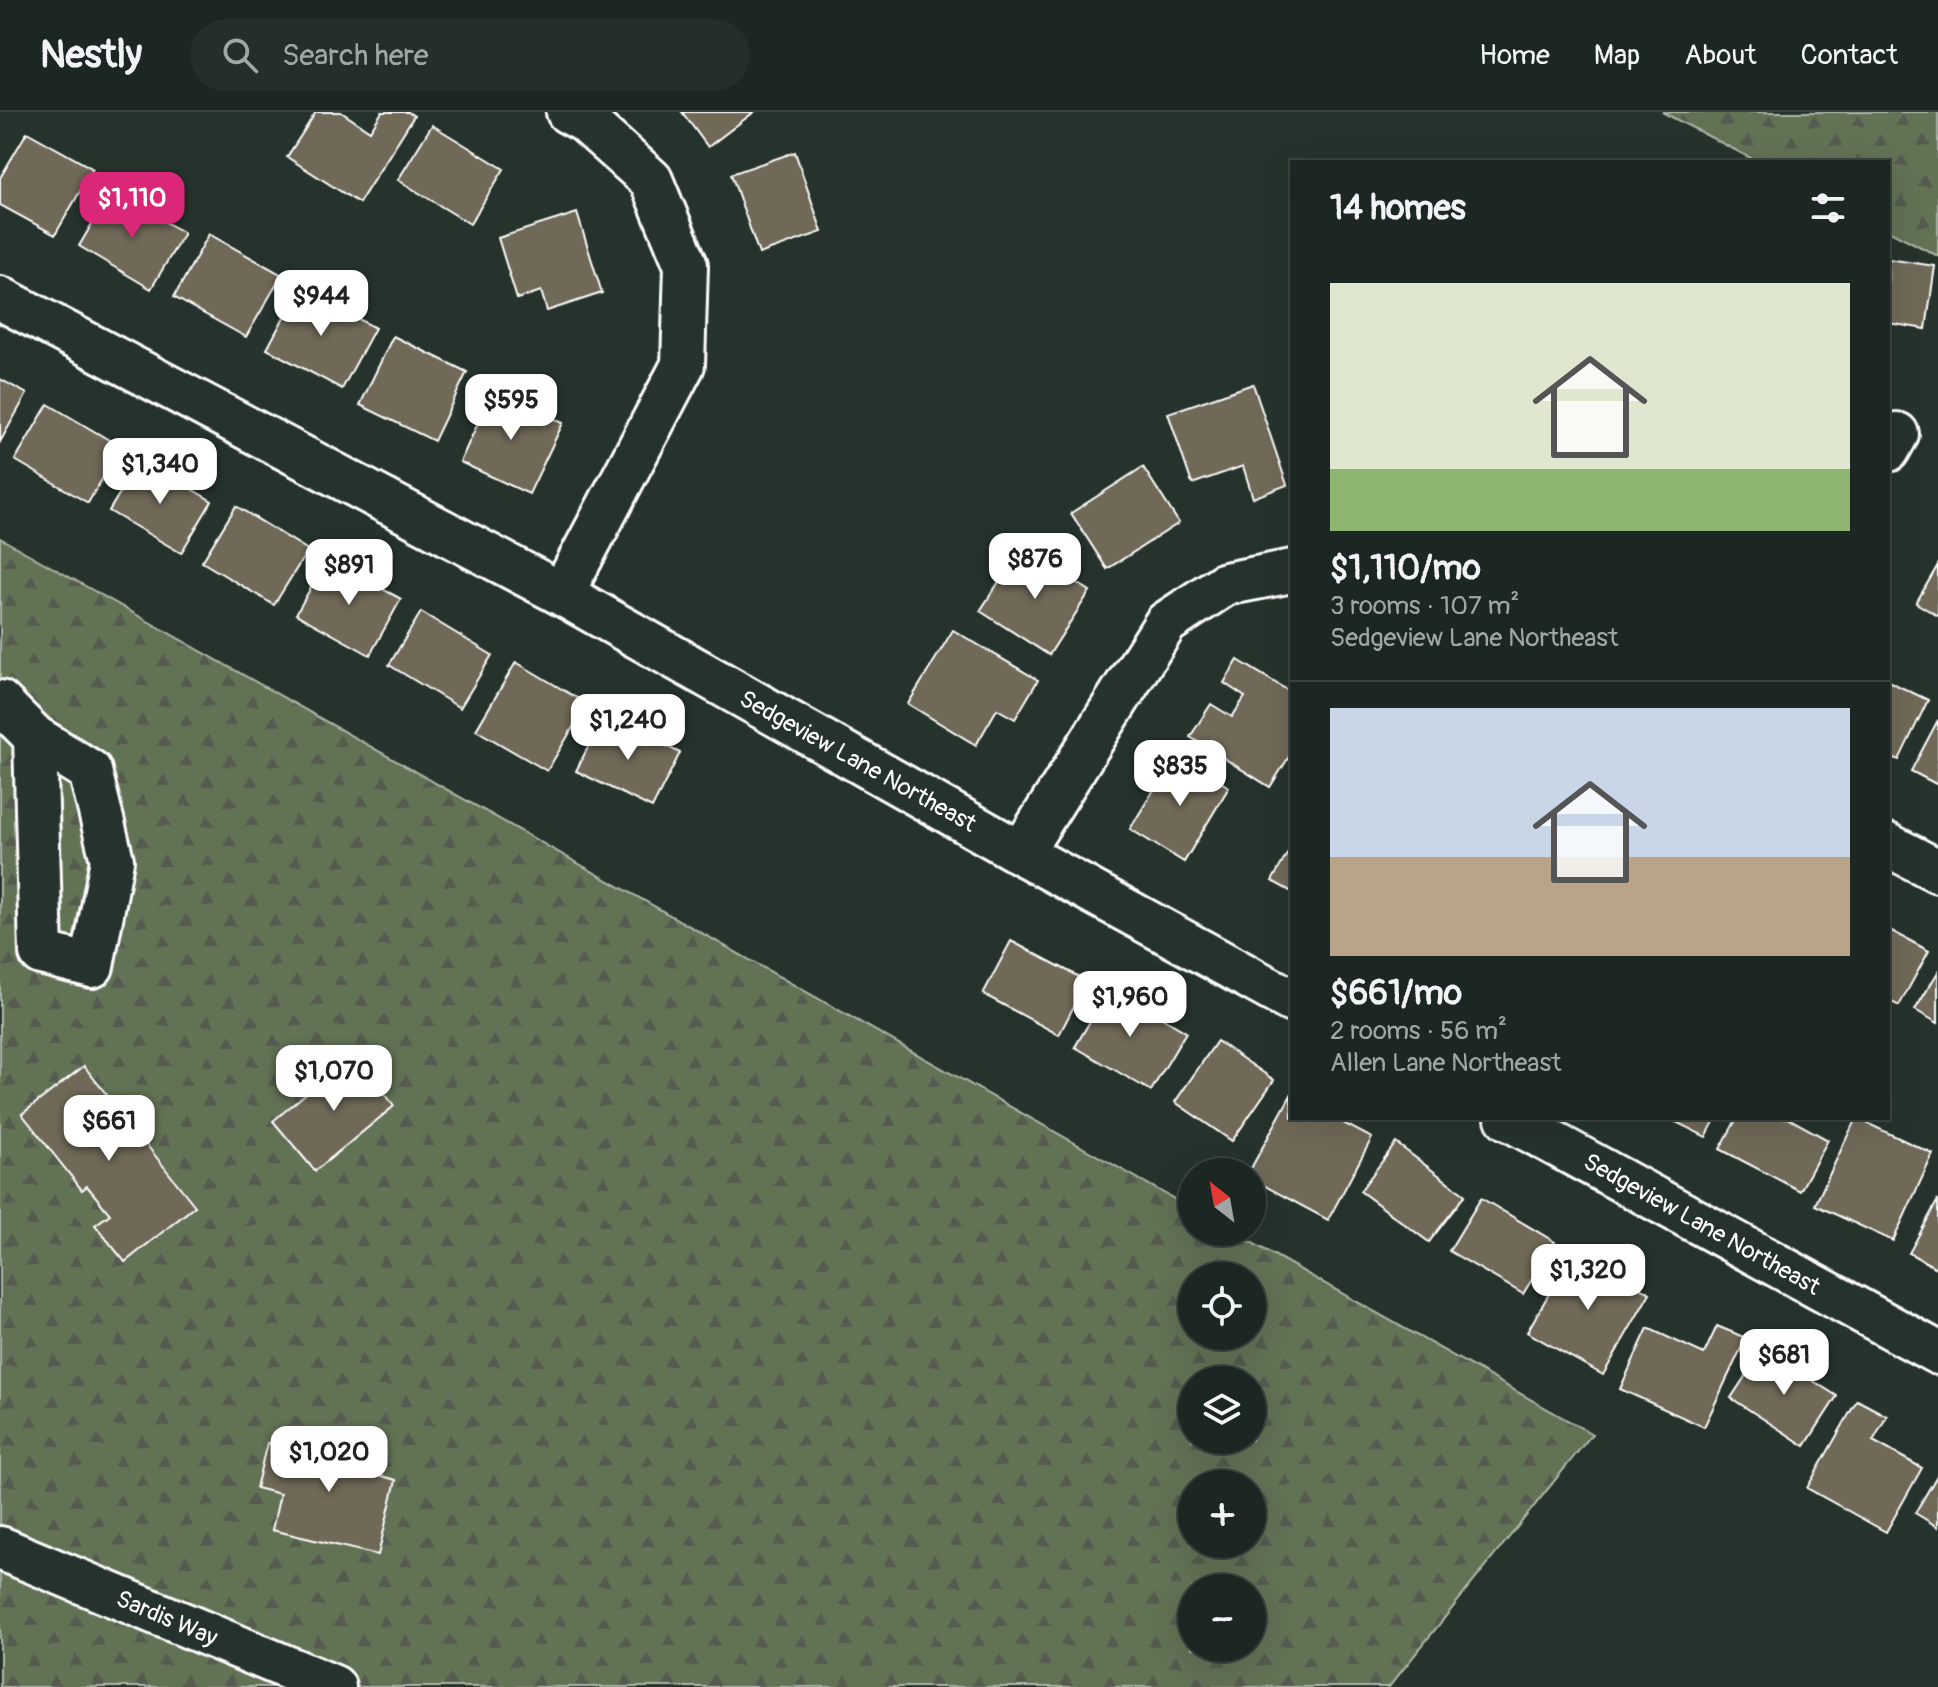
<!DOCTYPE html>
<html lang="en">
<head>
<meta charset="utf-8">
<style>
  body { margin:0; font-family:Pangolin,sans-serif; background:#252e2a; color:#f1f3f6; height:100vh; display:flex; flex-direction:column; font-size:30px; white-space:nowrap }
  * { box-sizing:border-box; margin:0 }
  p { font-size:26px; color:#a0a5a5 }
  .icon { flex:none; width:44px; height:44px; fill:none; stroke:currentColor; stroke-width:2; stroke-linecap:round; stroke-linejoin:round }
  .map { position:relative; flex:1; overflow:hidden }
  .drawer { position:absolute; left:1290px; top:48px; width:600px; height:960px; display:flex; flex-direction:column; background:#1c2622; border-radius:0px; box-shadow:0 8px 32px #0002,0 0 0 2px #3a4340 }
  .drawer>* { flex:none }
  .needle { width:52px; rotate:329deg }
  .controls { position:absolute; left:1178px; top:1046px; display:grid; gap:16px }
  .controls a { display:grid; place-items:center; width:88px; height:88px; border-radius:50%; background:#1c2622; box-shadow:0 8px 32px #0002,0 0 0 2px #3a4340; font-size:40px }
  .price { position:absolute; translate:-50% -68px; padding:0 18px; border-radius:16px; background:#fff; color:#222; font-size:26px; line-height:52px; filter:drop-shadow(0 2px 4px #0008) }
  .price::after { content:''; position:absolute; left:50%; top:48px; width:24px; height:18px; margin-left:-12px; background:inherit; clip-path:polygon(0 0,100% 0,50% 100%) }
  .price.on { background:#db2777; color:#fff }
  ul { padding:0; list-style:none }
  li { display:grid; align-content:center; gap:16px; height:424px; padding:0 40px }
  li+li { border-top:2px solid #3a4340 }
  li span { display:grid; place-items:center; height:248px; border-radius:0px; color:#555 }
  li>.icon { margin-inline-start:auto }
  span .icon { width:144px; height:144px; fill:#fffc; stroke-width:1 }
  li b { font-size:34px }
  h2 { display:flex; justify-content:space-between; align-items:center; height:96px; padding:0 40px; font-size:34px }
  header { display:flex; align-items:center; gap:48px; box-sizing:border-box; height:112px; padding:0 40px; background:#1c2622; border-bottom:2px solid #3a4340 }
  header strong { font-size:38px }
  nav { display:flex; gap:44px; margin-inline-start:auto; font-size:28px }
  .search { width:560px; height:72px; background:#252e2a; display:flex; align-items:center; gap:20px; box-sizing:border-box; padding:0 28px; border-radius:44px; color:#a0a5a5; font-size:30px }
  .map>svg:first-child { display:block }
  .forest { fill:url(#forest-firs); stroke:#b0b8aa; stroke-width:2; fill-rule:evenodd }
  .building { fill:#706958; stroke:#fff; stroke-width:2 }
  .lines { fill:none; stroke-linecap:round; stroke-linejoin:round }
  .minor-casing { stroke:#fff; stroke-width:48 }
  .minor { stroke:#26332d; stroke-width:42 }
  .labels { text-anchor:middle; stroke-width:6; stroke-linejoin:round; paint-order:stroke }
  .street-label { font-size:24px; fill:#fff; stroke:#26332d }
</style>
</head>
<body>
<header>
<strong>Nestly</strong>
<div class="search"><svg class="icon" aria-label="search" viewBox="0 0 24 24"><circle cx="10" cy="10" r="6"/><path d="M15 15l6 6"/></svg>Search here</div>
<nav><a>Home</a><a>Map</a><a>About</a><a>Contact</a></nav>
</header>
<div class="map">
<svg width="1938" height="1575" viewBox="0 0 1938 1575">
  <defs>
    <pattern id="forest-firs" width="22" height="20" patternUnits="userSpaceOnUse" patternTransform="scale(2)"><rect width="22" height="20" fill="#627254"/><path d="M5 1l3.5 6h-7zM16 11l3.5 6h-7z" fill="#555b4f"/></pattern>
  </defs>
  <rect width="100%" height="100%" fill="#26332d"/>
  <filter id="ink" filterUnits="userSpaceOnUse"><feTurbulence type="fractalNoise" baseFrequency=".0125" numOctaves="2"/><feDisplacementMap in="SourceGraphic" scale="16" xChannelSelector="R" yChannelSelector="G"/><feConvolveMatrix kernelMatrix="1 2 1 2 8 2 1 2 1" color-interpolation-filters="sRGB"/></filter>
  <g filter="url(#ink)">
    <g class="forest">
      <polygon points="1662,0 1938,0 1938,144 1888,118 1888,50 1758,50"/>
      <path d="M0 426 1192 1097V1120H1233L1592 1322 1389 1575H0ZM1192 1164H1252V1224H1192ZM1192 1268H1252V1328H1192ZM1192 1372H1252V1432H1192ZM1192 1476H1252V1536H1192Z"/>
    </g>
    <g class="building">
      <polygon points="316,0 341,0 370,19 382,0 408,0 414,4 359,91 287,45"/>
      <polygon points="682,0 754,0 708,35"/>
      <polygon points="432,13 504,57 470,112 398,68"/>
      <polygon points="27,20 93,57 55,123 0,93 0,66"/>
      <polygon points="795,40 822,120 759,142 731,62"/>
      <polygon points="112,78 184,121 151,177 79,134"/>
      <polygon points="577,101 602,181 547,199 541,179 517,187 498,126"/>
      <polygon points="209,122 282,163 246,225 174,185"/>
      <polygon points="1888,147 1935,154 1926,217 1888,211"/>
      <polygon points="300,175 375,216 342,277 267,237"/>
      <polygon points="393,224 467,260 434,329 360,293"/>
      <polygon points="0,267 27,282 0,330"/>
      <polygon points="1253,272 1287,373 1253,386 1243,354 1192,372 1168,301"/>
      <polygon points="493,278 563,311 529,382 460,350"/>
      <polygon points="48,292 121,335 88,391 15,348"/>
      <polygon points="140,347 212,389 181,441 109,399"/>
      <polygon points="1143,355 1179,411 1107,457 1071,401"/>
      <polygon points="236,394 308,438 274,493 202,450"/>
      <polygon points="1021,436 1090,479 1049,543 980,499"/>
      <polygon points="327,447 401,487 370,543 296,502"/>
      <polygon points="1938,453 1938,504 1916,491"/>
      <polygon points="421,500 492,543 460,596 389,553"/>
      <polygon points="953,518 1038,568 1015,607 997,597 976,633 908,592"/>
      <polygon points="1238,548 1292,581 1292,640 1270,675 1190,625 1211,592 1232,605 1245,585 1224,571"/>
      <polygon points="516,550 587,592 547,659 476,618"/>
      <polygon points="1888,569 1928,588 1899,648 1888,643"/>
      <polygon points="604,603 680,641 652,696 576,659"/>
      <polygon points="1938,608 1938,673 1911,659"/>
      <polygon points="1175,643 1229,675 1184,750 1130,717"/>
      <polygon points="1292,733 1292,780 1272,769"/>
      <polygon points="1888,817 1929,839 1899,894 1888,888"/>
      <polygon points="1011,829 1087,869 1059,923 983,882"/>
      <polygon points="1938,860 1938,911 1915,898"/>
      <polygon points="1110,875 1186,920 1151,979 1075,935"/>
      <polygon points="1217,929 1274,968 1232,1029 1175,990"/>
      <polygon points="352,943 394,994 315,1059 273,1009"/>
      <polygon points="84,954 195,1094 125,1150 95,1113 110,1102 87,1074 82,1078 22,1002"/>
      <polygon points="1291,983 1292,1006 1334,1006 1372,1026 1328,1108 1252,1067 1252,1060 1249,1060"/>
      <polygon points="1668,1006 1716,1006 1706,1025"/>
      <polygon points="1737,1006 1788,1006 1828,1028 1800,1079 1720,1037"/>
      <polygon points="1856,1006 1933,1042 1893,1129 1815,1093"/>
      <polygon points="1396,1031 1465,1083 1429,1130 1360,1079"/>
      <polygon points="1481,1086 1555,1130 1523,1182 1449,1139"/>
      <polygon points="1938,1088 1938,1157 1909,1141"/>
      <polygon points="1574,1138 1650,1181 1603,1263 1527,1220"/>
      <polygon points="1717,1214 1746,1226 1704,1315 1620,1277 1648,1216 1704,1242"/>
      <polygon points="1763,1237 1837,1284 1805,1334 1731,1286"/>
      <polygon points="1857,1288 1887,1304 1873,1329 1922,1356 1886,1420 1807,1376"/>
      <polygon points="330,1328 384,1340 378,1363 396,1368 378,1443 272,1418 280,1382 256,1376 267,1331 326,1344"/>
      <polygon points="1938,1362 1938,1415 1915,1401"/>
    </g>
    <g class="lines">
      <defs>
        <g id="minor">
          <polyline points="0,186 562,482 1021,741 1292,889"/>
          <polyline points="1888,338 1897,322"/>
          <polyline points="562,482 683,253 686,153 651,68 585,9 568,0"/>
          <polyline points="0,590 35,625 90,659 112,748 92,854 41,841 35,625"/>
          <polyline points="1888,733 1938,759"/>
          <polyline points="1021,741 1166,511 1225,472 1292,459"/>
          <polyline points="1507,1006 1938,1241"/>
          <polyline points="0,1436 334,1575"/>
        </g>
      </defs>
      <use href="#minor" class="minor-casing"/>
      <use href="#minor" class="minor"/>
    </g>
  </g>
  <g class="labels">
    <g class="street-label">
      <text transform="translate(858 649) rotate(29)" y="8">Sedgeview Lane Northeast</text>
      <text transform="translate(1702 1112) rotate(29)" y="8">Sedgeview Lane Northeast</text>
      <text transform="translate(167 1506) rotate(23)" y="8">Sardis Way</text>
    </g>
  </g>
</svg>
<div class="controls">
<a><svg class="needle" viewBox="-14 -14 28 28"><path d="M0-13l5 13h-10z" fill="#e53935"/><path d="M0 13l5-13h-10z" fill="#a0a5a5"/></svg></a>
<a><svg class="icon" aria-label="locate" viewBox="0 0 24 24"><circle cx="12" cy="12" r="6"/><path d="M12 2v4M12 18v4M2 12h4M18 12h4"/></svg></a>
<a><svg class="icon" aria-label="layers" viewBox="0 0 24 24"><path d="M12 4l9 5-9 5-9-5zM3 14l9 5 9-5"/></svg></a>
<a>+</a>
<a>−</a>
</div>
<b class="price on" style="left:132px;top:128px">$1,110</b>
<b class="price" style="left:321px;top:226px">$944</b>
<b class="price" style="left:511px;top:330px">$595</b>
<b class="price" style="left:160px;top:394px">$1,340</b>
<b class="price" style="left:1035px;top:489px">$876</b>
<b class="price" style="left:349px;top:495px">$891</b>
<b class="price" style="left:628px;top:650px">$1,240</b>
<b class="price" style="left:1180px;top:696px">$835</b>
<b class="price" style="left:1130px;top:927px">$1,960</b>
<b class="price" style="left:334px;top:1001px">$1,070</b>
<b class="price" style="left:109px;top:1051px">$661</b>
<b class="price" style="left:1588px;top:1200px">$1,320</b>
<b class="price" style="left:1784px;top:1285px">$681</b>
<b class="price" style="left:329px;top:1382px">$1,020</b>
<section class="drawer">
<h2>14 homes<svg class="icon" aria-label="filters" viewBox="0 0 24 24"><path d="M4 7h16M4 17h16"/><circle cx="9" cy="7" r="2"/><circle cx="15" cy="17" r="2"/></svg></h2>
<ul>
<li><span style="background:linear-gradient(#dfe7d0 75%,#8fb573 0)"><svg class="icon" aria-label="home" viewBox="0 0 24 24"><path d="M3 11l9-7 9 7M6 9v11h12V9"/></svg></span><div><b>$1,110/mo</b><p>3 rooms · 107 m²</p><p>Sedgeview Lane Northeast</p></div></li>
<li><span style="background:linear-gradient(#c9d6e8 60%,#b9a48a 0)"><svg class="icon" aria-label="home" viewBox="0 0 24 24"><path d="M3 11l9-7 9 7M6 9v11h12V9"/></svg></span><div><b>$661/mo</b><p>2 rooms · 56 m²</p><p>Allen Lane Northeast</p></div></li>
</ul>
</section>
</div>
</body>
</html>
